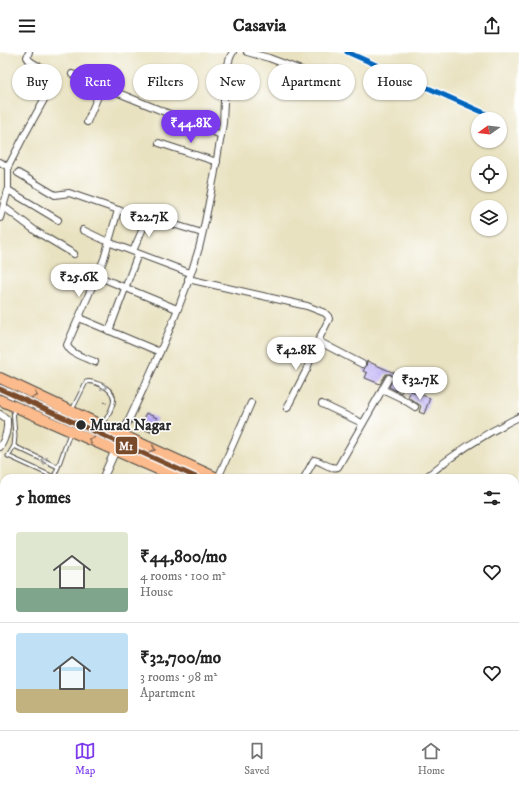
<!DOCTYPE html>
<html lang="en">
<head>
<meta charset="utf-8">
<style>
  body { margin:0; font-family:"IM FELL DW Pica",serif; background:#f6f6f6; color:#222; height:100vh; display:flex; flex-direction:column; font-size:15px; white-space:nowrap }
  * { box-sizing:border-box; margin:0 }
  p { font-size:13px; color:#767676 }
  .icon { flex:none; width:22px; height:22px; fill:none; stroke:currentColor; stroke-width:2; stroke-linecap:round; stroke-linejoin:round }
  .map { position:relative; flex:1; overflow:hidden }
  .side { position:absolute; left:0px; top:422px; width:519px; height:256px; display:flex; flex-direction:column; background:#fff; border-radius:12px 12px 0 0; box-shadow:0 1px 3px #0004 }
  .side>* { flex:none }
  .banner { position:absolute; left:12px; top:12px; width:495px; height:36px; display:flex; gap:8px }
  .needle { width:26px; rotate:255deg }
  .tools { position:absolute; left:471px; top:60px; display:grid; gap:8px }
  .tools a { display:grid; place-items:center; width:36px; height:36px; border-radius:50%; background:#fff; box-shadow:0 1px 3px #0004; font-size:20px }
  .price { position:absolute; translate:-50% -34px; padding:0 9px; border-radius:14px; background:#fff; color:#222; font-size:13px; line-height:26px; filter:drop-shadow(0 1px 2px #0008) }
  .price::after { content:''; position:absolute; left:50%; top:24px; width:12px; height:9px; margin-left:-6px; background:inherit; clip-path:polygon(0 0,100% 0,50% 100%) }
  .price.active { background:#7c3aed; color:#fff }
  ul { padding:0; list-style:none }
  li { display:flex; align-items:center; gap:12px; height:100px; padding:0 16px }
  li+li { border-top:1px solid #e0e0e0 }
  li span { display:grid; place-items:center; flex:none; width:112px; height:80px; border-radius:4px; color:#555 }
  li>.icon { margin-inline-start:auto }
  span .icon { width:48px; height:48px; fill:#fffc; stroke-width:1 }
  li b { font-size:17px }
  h2 { display:flex; justify-content:space-between; align-items:center; height:48px; padding:0 16px; font-size:17px }
  .chip { padding:0 14px; border-radius:18px; background:#fff; box-shadow:0 1px 3px #0004; font-size:14px; line-height:36px }
  .chip.active { background:#7c3aed; color:#fff }
  header { display:flex; justify-content:space-between; align-items:center; height:52px; padding:0 16px; background:#fff; font-size:18px; font-weight:800 }
  .menu { display:flex; justify-content:space-around; align-items:center; height:56px; border-top:1px solid #e0e0e0; background:#fff; font-size:11px; color:#767676 }
  .menu a { display:grid; justify-items:center; gap:2px }
  .menu .active { color:#7c3aed }
  .map>svg:first-child { display:block }
  .building { fill:url(#building-back-hatch) }
  .lines { fill:none; stroke-linecap:round; stroke-linejoin:round }
  .service-casing { stroke:#484642; stroke-width:5 }
  .minor-casing { stroke:#484642; stroke-width:8 }
  .tertiary-casing { stroke:#484642; stroke-width:9 }
  .trunk-casing { stroke:#484642; stroke-width:12 }
  .path { stroke:#484642; stroke-width:1; stroke-dasharray:3 3; stroke-linecap:butt }
  .service { stroke:#fff; stroke-width:3 }
  .minor { stroke:#fff; stroke-width:6 }
  .tertiary { stroke:#fff; stroke-width:7 }
  .trunk { stroke:#fbbb8c; stroke-width:10 }
  .rail-1-casing { stroke:#fff; stroke-width:8 }
  .rail-1 { stroke:#0065bd; stroke-width:5 }
  .metro-1-casing { stroke:#fff; stroke-width:8 }
  .metro-1 { stroke:#7a4b2a; stroke-width:5 }
  .oneway { stroke:#a0a0a0 }
  .oneway2 { stroke:#896c57 }
  .stop-dot { fill:#2b2b2b; stroke:#fff; stroke-width:1.5 }
  .labels { text-anchor:middle; stroke-width:3; stroke-linejoin:round; paint-order:stroke }
  .stop-label { font-size:15px; font-weight:bold; fill:#2b2b2b; stroke:#fff; text-anchor:start }
  .line-badge { stroke:#fff; stroke-width:1.5 }
  .badge-label { font-size:11px; text-anchor:middle; font-weight:bold; fill:#fff }
</style>
</head>
<body>
<header><svg class="icon" aria-label="menu" viewBox="0 0 24 24"><path d="M4 6h16M4 12h16M4 18h16"/></svg>Casavia<svg class="icon" aria-label="share" viewBox="0 0 24 24"><path d="M12 15V3M7 8l5-5 5 5M5 13v7h14v-7"/></svg></header>
<div class="map">
<svg width="519" height="678" viewBox="0 0 519 678">
  <defs>
    <pattern id="building-back-hatch" width="6" height="6" patternUnits="userSpaceOnUse"><rect width="6" height="6" fill="#beaff9"/><path d="M-1 5l2 2M0 0l6 6M5-1l2 2" fill="none" stroke="#9b8fca"/></pattern>
  </defs>
  <rect width="100%" height="100%" fill="#fff"/>
  <filter id="ink" filterUnits="userSpaceOnUse"><feTurbulence type="fractalNoise" baseFrequency=".025" numOctaves="2"/><feDisplacementMap in="SourceGraphic" scale="8" xChannelSelector="R" yChannelSelector="G"/><feConvolveMatrix kernelMatrix="1 2 1 2 8 2 1 2 1" color-interpolation-filters="sRGB"/></filter>
  <filter id="wash" filterUnits="userSpaceOnUse"><feTurbulence type="fractalNoise" baseFrequency=".012" numOctaves="4" result="noise"/><feDisplacementMap in="SourceGraphic" scale="16" xChannelSelector="R" yChannelSelector="G"/><feGaussianBlur stdDeviation="0.9" result="paint"/><feColorMatrix in="noise" values="0 0 0 0 0 0 0 0 0 0 0 0 0 0 0 0 0 1.4 0 .05"/><feComposite in="paint" operator="in"/></filter>
  <g filter="url(#wash)">
    <rect width="100%" height="100%" fill="#e9e2c1"/>
    <g id="blocks">
      <g class="building">
        <polygon points="367,309 408,327 401,341 389,335 393,326 391,322 386,322 380,332 365,326 367,321 363,319 366,314"/>
        <polygon points="0,333 161,408 160,411 0,342"/>
        <polygon points="411,339 430,346 424,362 419,360 421,354 408,345"/>
        <polygon points="146,361 157,366 150,380 139,375"/>
      </g>
    </g>
  </g>
  <g filter="url(#ink)">
    <use href="#blocks" fill-opacity="0" stroke="#484642" stroke-width="1"/>
    <g class="lines">
      <defs>
        <g id="service">
          <polyline points="13,356 15,384 14,394 58,415 70,381"/>
          <path d="M72 358 86 330C91 328 96 331 101 333 123 343 111 357 103 373"/>
          <polyline points="14,394 8,404 54,425 58,415"/>
        </g>
        <g id="minor">
          <polyline points="247,0 269,6 333,30"/>
          <polyline points="72,22 221,83"/>
          <polyline points="87,70 102,35"/>
          <polyline points="159,91 217,110"/>
          <polyline points="0,110 8,115"/>
          <polyline points="18,121 55,143 69,141 130,162 156,167 202,181"/>
          <polyline points="8,138 58,168"/>
          <polyline points="4,155 37,180 74,202"/>
          <path d="M0 166 8 138V115L25 82 56 26C52 15 32 16 27 5L29 0"/>
          <polyline points="83,178 108,190 190,221"/>
          <polyline points="133,199 148,165"/>
          <polyline points="97,224 177,257"/>
          <polyline points="188,227 307,254 325,261 328,264 329,267 318,289 362,312"/>
          <polyline points="79,266 160,300"/>
          <polyline points="109,279 138,202"/>
          <path d="M95 310C86 306 70 302 67 293L104 207 118 158"/>
          <polyline points="382,337 401,346 415,355"/>
          <polyline points="322,352 362,371"/>
          <polyline points="287,356 307,317 313,300 319,290"/>
          <path d="M0 362 7 367C8 378 6 386 0 395"/>
          <path d="M122 383C150 322 180 261 199 196 205 173 209 149 214 125 217 107 220 89 223 71 224 55 224 11 233 0"/>
          <polyline points="218,426 251,351"/>
          <path d="M304 426 314 408C322 409 330 418 338 415L389 326"/>
          <path d="M425 426C453 402 486 381 519 365"/>
          <polyline points="515,454 516,455"/>
          <polyline points="515,595 519,584"/>
          <polyline points="0,628 4,636"/>
          <polyline points="0,644 4,651"/>
          <polyline points="15,674 17,678"/>
          <polyline points="316,674 322,678"/>
          <polyline points="23,677 29,674"/>
          <polyline points="113,678 114,674"/>
          <polyline points="143,678 144,674"/>
          <polyline points="175,678 176,674"/>
          <polyline points="254,678 256,674"/>
          <polyline points="292,678 293,674"/>
          <polyline points="352,678 354,674"/>
          <polyline points="414,678 415,674"/>
          <polyline points="480,678 482,674"/>
        </g>
        <g id="tertiary">
          <polyline points="103,426 115,399"/>
          <polyline points="7,678 10,674"/>
        </g>
        <g id="trunk">
          <polyline points="0,326 122,383 217,426"/>
          <polyline points="0,348 178,426"/>
          <polyline points="515,559 519,560"/>
          <polyline points="515,575 519,576"/>
        </g>
      </defs>
      <use href="#service" class="service-casing"/>
      <use href="#minor" class="minor-casing"/>
      <use href="#tertiary" class="tertiary-casing"/>
      <use href="#trunk" class="trunk-casing"/>
      <polyline class="path" points="104,350 108,352"/>
      <use href="#service" class="service"/>
      <use href="#minor" class="minor"/>
      <use href="#tertiary" class="tertiary"/>
      <use href="#trunk" class="trunk"/>
      <defs>
        <polyline id="rail-1" points="347,0 498,67"/>
      </defs>
      <use href="#rail-1" class="rail-1-casing"/>
      <use href="#rail-1" class="rail-1"/>
      <defs>
        <polyline id="metro-1" points="0,337 198,426"/>
      </defs>
      <use href="#metro-1" class="metro-1-casing"/>
      <use href="#metro-1" class="metro-1"/>
    </g>
    <defs><path id="oneway-chevron" d="M-2-3.5L2.5 0L-2 3.5" fill="none" stroke-width="1.6" stroke-linecap="round" stroke-linejoin="round"/></defs>
    <g class="oneway">
      <use href="#oneway-chevron" transform="translate(104 335) rotate(25)"/>
      <use href="#oneway-chevron" transform="translate(44 408) rotate(-155)"/>
    </g>
    <g class="oneway2">
      <use href="#oneway-chevron" transform="translate(35 343) rotate(25)"/>
      <use href="#oneway-chevron" transform="translate(91 388) rotate(-156)"/>
      <use href="#oneway-chevron" transform="translate(153 397) rotate(24)"/>
    </g>
  </g>
  <circle class="stop-dot" cx="81" cy="373" r="5.5"/>
  <g class="labels">
    <g class="stop-label">
      <text x="90" y="378">Murad Nagar</text>
    </g>
  </g>
  <rect class="line-badge" x="115" y="384" width="23" height="19" rx="4" fill="#7a4b2a"/>
  <g class="badge-label">
    <text x="126" y="398">M1</text>
  </g>
</svg>
<div class="tools">
<a><svg class="needle" viewBox="-14 -14 28 28"><path d="M0-13l5 13h-10z" fill="#e53935"/><path d="M0 13l5-13h-10z" fill="#767676"/></svg></a>
<a><svg class="icon" aria-label="locate" viewBox="0 0 24 24"><circle cx="12" cy="12" r="6"/><path d="M12 2v4M12 18v4M2 12h4M18 12h4"/></svg></a>
<a><svg class="icon" aria-label="layers" viewBox="0 0 24 24"><path d="M12 4l9 5-9 5-9-5zM3 14l9 5 9-5"/></svg></a>
</div>
<b class="price active" style="left:191px;top:92px">₹44.8K</b>
<b class="price" style="left:149px;top:186px">₹22.7K</b>
<b class="price" style="left:79px;top:246px">₹25.6K</b>
<b class="price" style="left:296px;top:319px">₹42.8K</b>
<b class="price" style="left:420px;top:349px">₹32.7K</b>
<div class="banner">
<a class="chip">Buy</a>
<a class="chip active">Rent</a>
<a class="chip">Filters</a>
<a class="chip">New</a>
<a class="chip">Apartment</a>
<a class="chip">House</a>
</div>
<section class="side">
<h2>5 homes<svg class="icon" aria-label="filters" viewBox="0 0 24 24"><path d="M4 7h16M4 17h16"/><circle cx="9" cy="7" r="2"/><circle cx="15" cy="17" r="2"/></svg></h2>
<ul>
<li><span style="background:linear-gradient(#dfe7d0 70%,#7fa58c 0)"><svg class="icon" aria-label="home" viewBox="0 0 24 24"><path d="M3 11l9-7 9 7M6 9v11h12V9"/></svg></span><div><b>₹44,800/mo</b><p>4 rooms · 100 m²</p><p>House</p></div><svg class="icon" aria-label="heart" viewBox="0 0 24 24"><path d="M12 20l-8-8c-3-5 5-10 8-4 3-6 11-1 8 4z"/></svg></li>
<li><span style="background:linear-gradient(#bfe0f5 70%,#c2b280 0)"><svg class="icon" aria-label="home" viewBox="0 0 24 24"><path d="M3 11l9-7 9 7M6 9v11h12V9"/></svg></span><div><b>₹32,700/mo</b><p>3 rooms · 98 m²</p><p>Apartment</p></div><svg class="icon" aria-label="heart" viewBox="0 0 24 24"><path d="M12 20l-8-8c-3-5 5-10 8-4 3-6 11-1 8 4z"/></svg></li>
</ul>
</section>
</div>
<nav class="menu">
<a class="active"><svg class="icon" aria-label="map" viewBox="0 0 24 24"><path d="M3 6l6-2 6 2 6-2v14l-6 2-6-2-6 2zM9 4v14M15 6v14"/></svg>Map</a>
<a><svg class="icon" aria-label="saved" viewBox="0 0 24 24"><path d="M7 4h10v16l-5-4-5 4z"/></svg>Saved</a>
<a><svg class="icon" aria-label="home" viewBox="0 0 24 24"><path d="M3 11l9-7 9 7M6 9v11h12V9"/></svg>Home</a>
</nav>
</body>
</html>
